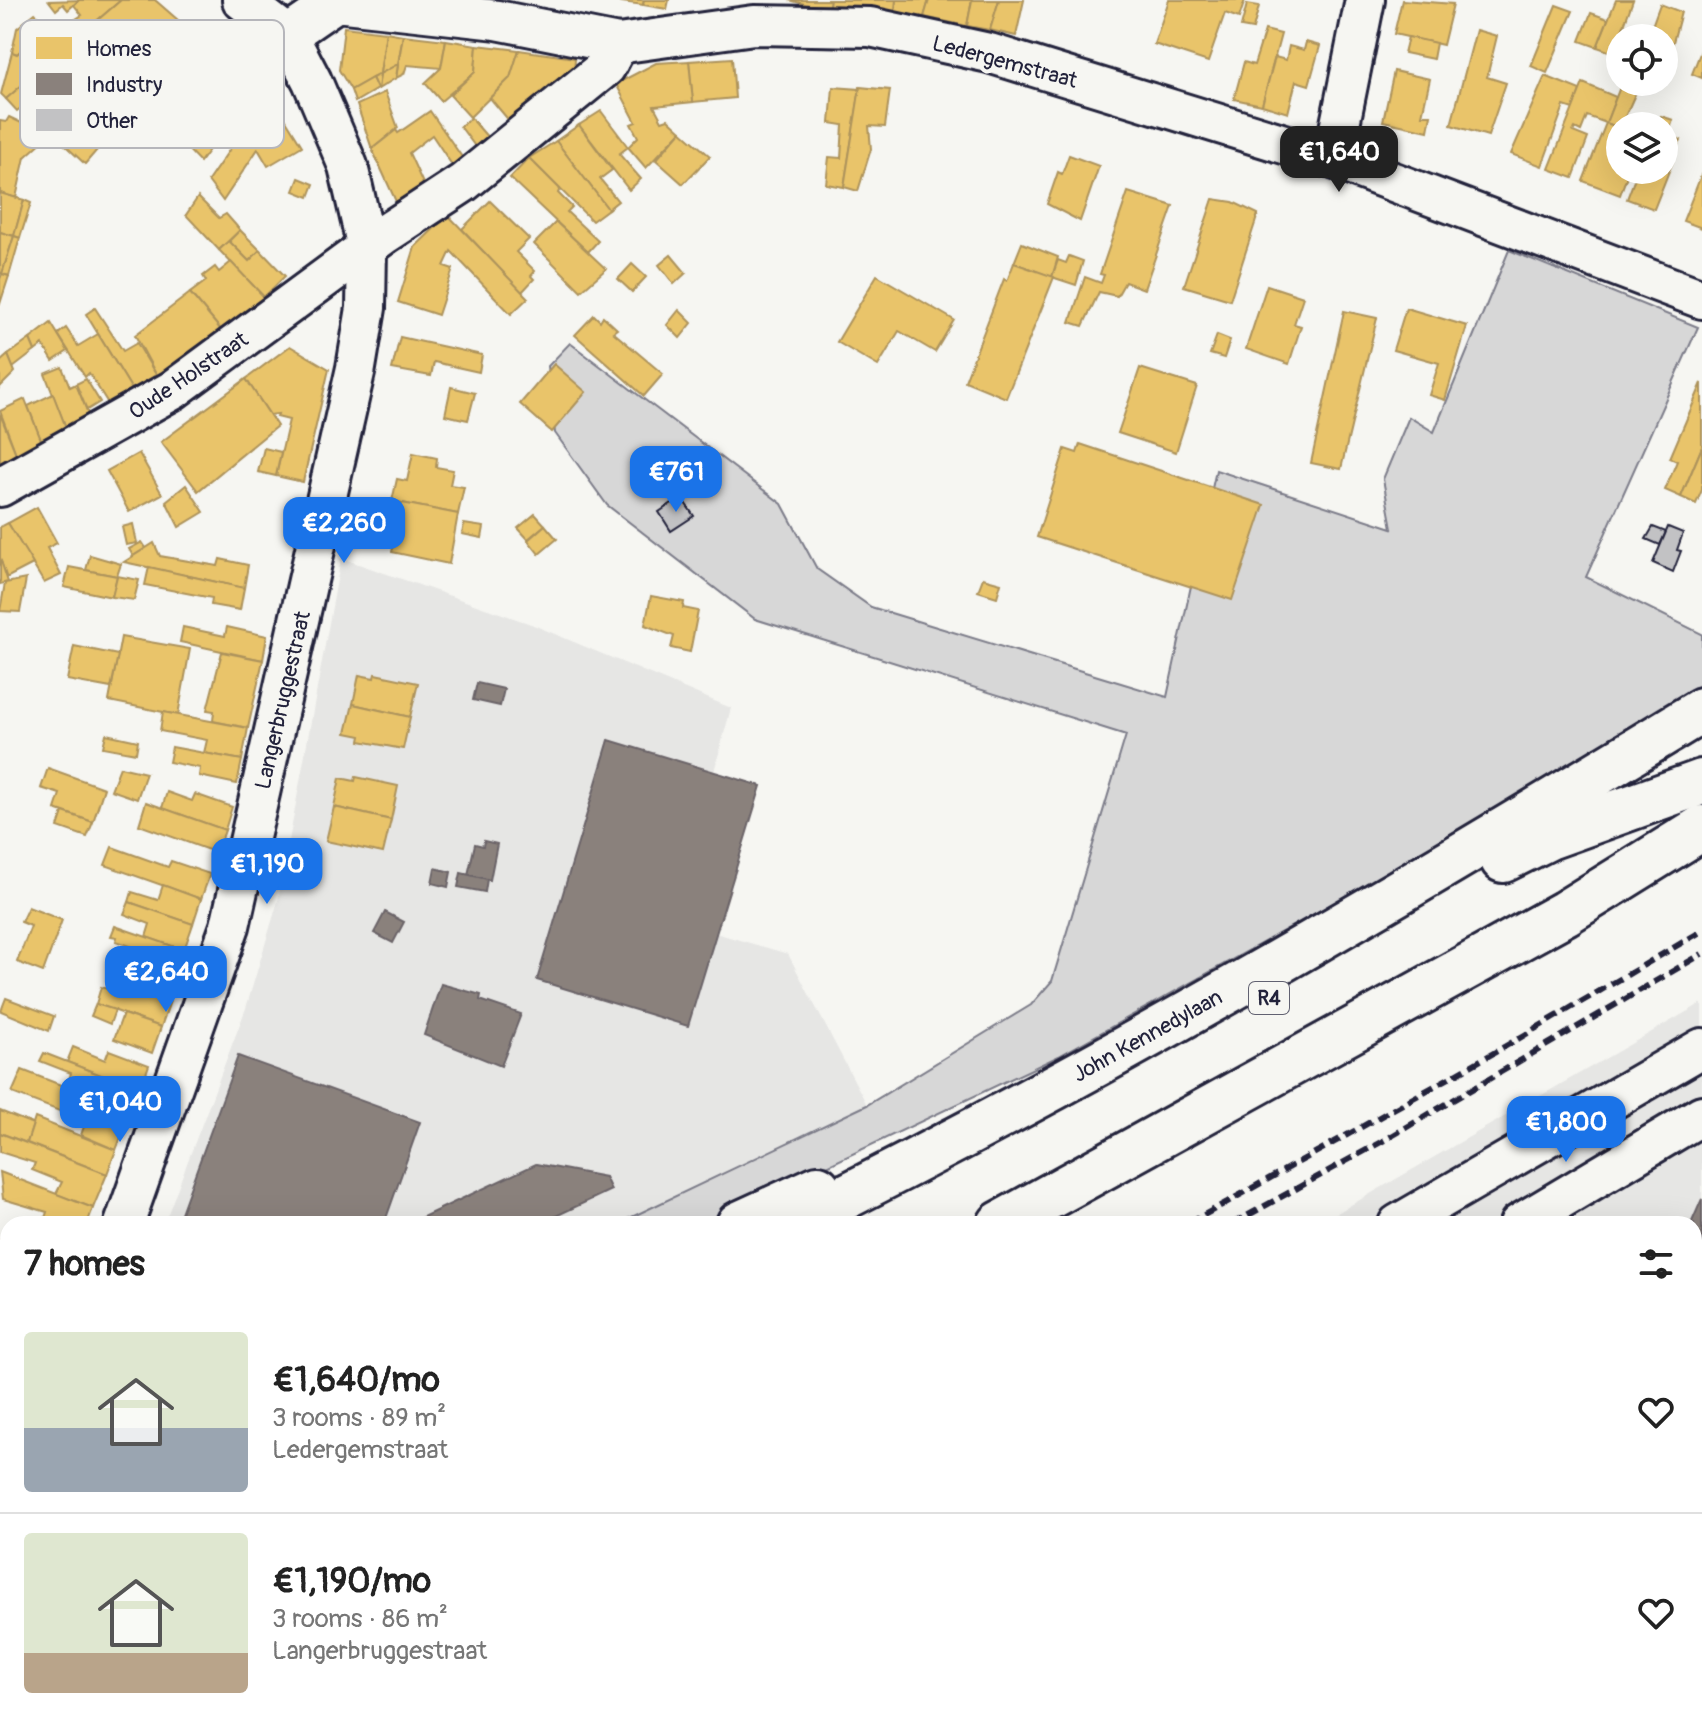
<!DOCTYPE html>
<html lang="en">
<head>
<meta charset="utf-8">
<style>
  body { margin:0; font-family:Pangolin,sans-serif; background:#f6f6f6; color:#222; height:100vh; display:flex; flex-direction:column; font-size:30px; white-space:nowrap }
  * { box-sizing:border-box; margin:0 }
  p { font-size:26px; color:#767676 }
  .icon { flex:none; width:44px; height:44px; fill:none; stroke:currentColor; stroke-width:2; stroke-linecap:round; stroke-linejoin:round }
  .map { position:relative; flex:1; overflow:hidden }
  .drawer { position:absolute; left:0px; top:1216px; width:1702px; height:512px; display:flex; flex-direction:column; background:#fff; border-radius:24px 24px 0 0; box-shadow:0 8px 32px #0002 }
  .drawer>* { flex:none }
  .fabs { position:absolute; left:1606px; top:24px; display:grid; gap:16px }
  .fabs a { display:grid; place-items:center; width:72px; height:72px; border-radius:50%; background:#fff; box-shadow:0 8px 32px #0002; font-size:40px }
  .price { position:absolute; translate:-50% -68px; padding:0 18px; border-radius:16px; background:#1a73e8; color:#fff; font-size:26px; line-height:52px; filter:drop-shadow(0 2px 4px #0008) }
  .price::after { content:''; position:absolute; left:50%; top:48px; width:24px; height:18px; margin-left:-12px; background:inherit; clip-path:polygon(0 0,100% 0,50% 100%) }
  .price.on { background:#222; color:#fff }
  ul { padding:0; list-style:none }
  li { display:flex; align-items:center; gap:24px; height:200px; padding:0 24px }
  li+li { border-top:2px solid #e0e0e0 }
  li span { display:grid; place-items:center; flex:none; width:224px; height:160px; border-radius:8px; color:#555 }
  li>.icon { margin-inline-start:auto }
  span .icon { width:96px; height:96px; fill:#fffc; stroke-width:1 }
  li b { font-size:34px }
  h2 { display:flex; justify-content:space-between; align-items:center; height:96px; padding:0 24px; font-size:34px }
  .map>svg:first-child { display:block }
  .built { fill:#e6e6e4 }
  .green { fill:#d7d7d7; stroke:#7c7c89; stroke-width:2 }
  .homes { fill:#e9c46a; stroke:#ad935c; stroke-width:2 }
  .industry { fill:#8a817c; stroke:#6b6468; stroke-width:2 }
  .building { fill:#c2c2c4; stroke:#22223b; stroke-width:2 }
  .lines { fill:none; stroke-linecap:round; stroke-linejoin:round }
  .minor-casing { stroke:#22223b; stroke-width:44 }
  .highway-casing { stroke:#22223b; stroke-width:50 }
  .minor { stroke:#f6f6f2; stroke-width:38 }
  .highway { stroke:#f6f6f2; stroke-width:44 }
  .rail { stroke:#22223b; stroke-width:6; stroke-dasharray:12 6; stroke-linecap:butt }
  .labels { text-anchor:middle; stroke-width:8; stroke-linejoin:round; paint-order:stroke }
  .shield { fill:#f6f6f2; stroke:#626272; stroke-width:2 }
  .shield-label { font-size:20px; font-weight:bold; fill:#22223b }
  .street-label { font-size:22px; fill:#22223b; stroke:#f6f6f2 }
  .key { fill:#f6f6f2; stroke:#b6b6bb; stroke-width:2 }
  .key-label { font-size:22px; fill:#22223b }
</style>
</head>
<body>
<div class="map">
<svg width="1702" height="1728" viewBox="0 0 1702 1728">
  <rect width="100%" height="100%" fill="#f6f6f2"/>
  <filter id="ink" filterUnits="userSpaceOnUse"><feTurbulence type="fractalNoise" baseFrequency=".0125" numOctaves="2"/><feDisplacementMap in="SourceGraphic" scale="16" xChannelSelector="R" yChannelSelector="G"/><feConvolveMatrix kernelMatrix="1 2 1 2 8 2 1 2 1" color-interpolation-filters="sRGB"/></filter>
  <g filter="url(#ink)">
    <g class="built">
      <polygon points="341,558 531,624 731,708 674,921 788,954 867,1105 617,1224 164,1224 246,1008 278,901"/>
      <polygon points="1702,1003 1702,1728 387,1728 383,1720 1694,1720 1694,1224 1318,1224"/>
    </g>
    <g class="green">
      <polygon points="1509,250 1698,327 1586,577 1702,634 1702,687 1522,798 1059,1056 705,1224 617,1224 867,1105 1031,1005 1052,981 1126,735 755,619 607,505 555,433 548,366 570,343 782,504 817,569 871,607 1167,697 1216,470 1392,528 1383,479 1409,417 1434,432"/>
      <polygon points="314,1720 383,1720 387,1728 294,1728"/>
    </g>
    <g class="homes">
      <polygon points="79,0 121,0 70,44 59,30 82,15 74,5"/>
      <polygon points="79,0 68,10 63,4 56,10 49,1"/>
      <polygon points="121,0 155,0 178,20 106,84 103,79 112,71 103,59 70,87 43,67"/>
      <polygon points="607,0 644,0 643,5"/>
      <polygon points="644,0 669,0 667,9 643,5"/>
      <polygon points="789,0 830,0 828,10"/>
      <polygon points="830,0 896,0 895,15 828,10"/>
      <polygon points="896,0 929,0 924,17 895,15"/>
      <polygon points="929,0 972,0 967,26 924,17"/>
      <polygon points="972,0 999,0 990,30 967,26"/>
      <polygon points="999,0 1024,0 1016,36 990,30"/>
      <polygon points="1169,0 1245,0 1239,18 1225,13 1208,62 1154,44"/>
      <polygon points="1402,0 1453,4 1443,45 1394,34"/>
      <polygon points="1616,0 1633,0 1614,53 1597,47"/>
      <polygon points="1247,4 1259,6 1253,29 1241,27"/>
      <polygon points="1660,4 1681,12 1672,46 1664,43 1664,38 1648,37"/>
      <polygon points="1556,5 1573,11 1547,73 1531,66"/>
      <polygon points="35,13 48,27 17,54 12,52 17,28"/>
      <polygon points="1591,13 1608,19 1597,47 1580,41"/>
      <polygon points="344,27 386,32 380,74 351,90 339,70"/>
      <polygon points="1265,30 1281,34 1262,105 1234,99 1244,62 1254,65"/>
      <polygon points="1476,30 1497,36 1487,77 1506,83 1488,136 1451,125"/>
      <polygon points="386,32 403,35 398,64 380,74"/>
      <polygon points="403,35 446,40 441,68 407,65 404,74 396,78"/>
      <polygon points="1408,37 1436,43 1433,59 1404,53"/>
      <polygon points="446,40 477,45 475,72 441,101 425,83 441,68"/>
      <polygon points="31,42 48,63 6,99 1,94 12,52 17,54"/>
      <polygon points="1306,42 1320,46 1309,85 1296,81 1288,113 1262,105 1275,57 1286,60 1289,46 1304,50"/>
      <polygon points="477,45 519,50 510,78 470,117 450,95 475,72"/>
      <polygon points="1702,48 1702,78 1692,74"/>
      <polygon points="519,50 575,58 574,72 511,123 490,98 510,78"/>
      <polygon points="732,58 735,98 693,102 689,61"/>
      <polygon points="217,61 249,95 200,162 156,116"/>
      <polygon points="689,61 693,102 654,106 662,121 668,119 681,131 646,168 628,147 638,137 631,124 636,122 616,84 656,63"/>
      <polygon points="398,64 396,78 378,89 380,74"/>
      <polygon points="1394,71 1430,79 1422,115 1431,115 1428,131 1383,121"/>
      <polygon points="380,74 378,89 377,89 372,78"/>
      <polygon points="1545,76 1580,90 1573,109 1564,106 1542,166 1511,154"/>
      <polygon points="372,78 377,89 355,102 351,90"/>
      <polygon points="29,79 42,95 34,102 32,99 17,111 6,99"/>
      <polygon points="1583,83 1616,97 1606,123 1587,116 1581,131 1575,128 1573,132 1588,138 1573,178 1549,169"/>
      <polygon points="833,87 860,89 844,187 826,184 829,157 841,158 843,125 830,123"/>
      <polygon points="860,87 890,90 885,127 869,126 871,149 858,191 844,187"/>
      <polygon points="1620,87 1636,92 1620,128 1606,123"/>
      <polygon points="98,92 127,115 85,164 53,134"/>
      <polygon points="385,92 398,128 372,149 357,105"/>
      <polygon points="278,107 302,146 268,166 258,149 223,201 208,181 245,127"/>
      <polygon points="430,111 464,160 454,168 432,135 409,153 426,190 398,206 372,149 396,130 398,133"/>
      <polygon points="601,111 628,147 619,154 641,179 629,190 579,125"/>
      <polygon points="1661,116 1673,120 1668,135 1681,140 1669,160 1673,161 1654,209 1627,199 1638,170 1664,170 1664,126 1656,126"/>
      <polygon points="9,117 30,127 40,119 52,133 25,157 16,198 0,193 0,121 6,122"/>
      <polygon points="471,118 489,139 477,149 460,126"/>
      <polygon points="1606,123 1620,128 1613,150 1620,153 1620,170 1629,170 1620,195 1583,181"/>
      <polygon points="579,125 612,170 600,179 618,201 608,209 556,141"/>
      <polygon points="681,131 710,156 683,184 656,160"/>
      <polygon points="556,141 608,209 592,221 529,158"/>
      <polygon points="1069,155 1099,166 1080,221 1047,204 1058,172 1062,174"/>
      <polygon points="529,158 560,189 558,193 572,207 567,212 598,241 588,252 510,178"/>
      <polygon points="1702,173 1702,228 1683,221"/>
      <polygon points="299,178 314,184 309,197 294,191"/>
      <polygon points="1128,192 1173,206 1144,289 1125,282 1117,296 1099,292 1083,326 1070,322 1085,277 1101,283 1104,275 1100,274"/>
      <polygon points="0,193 24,200 14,236 0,232"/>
      <polygon points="198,197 219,218 226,214 240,230 219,250 186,215"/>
      <polygon points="1213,199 1233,202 1258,214 1230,300 1184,286"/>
      <polygon points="24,200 31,203 20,238 14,236"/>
      <polygon points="490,201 529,239 516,252 535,271 531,276 534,279 522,292 462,229"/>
      <polygon points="448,215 528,298 511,314 451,251 444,266 453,269 438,315 398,302 415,247"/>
      <polygon points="556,222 606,269 581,291 534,244"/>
      <polygon points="240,230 260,250 249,261 229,241"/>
      <polygon points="0,232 14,236 2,274 0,273"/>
      <polygon points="14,236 20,238 9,276 2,274"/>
      <polygon points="229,241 249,261 260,250 285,276 264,297 219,250"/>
      <polygon points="1022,243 1058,257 1052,277 1014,263"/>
      <polygon points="671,255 686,273 674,284 659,265"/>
      <polygon points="1069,256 1083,261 1076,285 1052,277 1058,260 1066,263"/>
      <polygon points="231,262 264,297 221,330 190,293 206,281 203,276 215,267 219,272"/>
      <polygon points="1014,263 1054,277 1006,398 965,381 1004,279 1007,281"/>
      <polygon points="632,264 646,277 632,292 618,279"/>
      <polygon points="2,274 9,276 0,304 0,279"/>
      <polygon points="877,275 954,320 935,352 899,331 878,366 837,342"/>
      <polygon points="1267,285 1303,297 1294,324 1301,326 1289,364 1246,349"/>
      <polygon points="190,293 221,330 158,378 135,335"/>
      <polygon points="95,308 123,351 137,343 158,378 134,393 86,314"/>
      <polygon points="1406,308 1467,326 1445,400 1429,395 1439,363 1393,350"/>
      <polygon points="679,310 692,323 680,338 667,325"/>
      <polygon points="1344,311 1377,318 1341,469 1311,463"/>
      <polygon points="594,315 600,321 603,316 617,329 613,332 663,374 644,396 575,335"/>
      <polygon points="51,323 68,351 53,361 43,345 35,351 30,339"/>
      <polygon points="66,328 78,346 98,334 134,393 111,408 89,373 85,377 58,334"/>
      <polygon points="1217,335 1230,340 1224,358 1210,354"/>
      <polygon points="400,337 482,355 479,372 434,362 431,376 392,369"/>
      <polygon points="30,339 35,351 13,368 8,355"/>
      <polygon points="290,346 329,369 303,482 276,476 289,420 277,417 278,414 270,415 246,379"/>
      <polygon points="8,355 15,372 0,387 0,362"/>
      <polygon points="554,364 586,392 552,432 520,404"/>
      <polygon points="62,367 70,387 76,384 91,421 68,433 45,374"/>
      <polygon points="1140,368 1197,386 1176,452 1118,433"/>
      <polygon points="86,379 100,402 87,410 76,384"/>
      <polygon points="246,379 277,426 198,491 161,442"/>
      <polygon points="1702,383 1702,447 1681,497 1665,490 1677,461 1670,458"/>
      <polygon points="451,387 475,393 468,420 445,415"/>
      <polygon points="53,394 68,433 43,445 28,406"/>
      <polygon points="25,399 43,445 18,459 0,411"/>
      <polygon points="0,414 18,459 0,468"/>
      <polygon points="1080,444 1264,505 1232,600 1037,537 1065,449 1077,453"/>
      <polygon points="1702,447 1702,490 1696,504 1681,497"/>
      <polygon points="264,448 281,452 276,476 258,472"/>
      <polygon points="139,453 162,494 129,512 107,471"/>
      <polygon points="413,453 437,458 436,467 453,470 450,485 464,487 458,514 392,501 397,479 407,481"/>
      <polygon points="186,485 204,512 179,527 166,501"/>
      <polygon points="392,501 458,514 449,564 392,552 397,531 386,529"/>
      <polygon points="37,507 57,543 47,548 61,575 44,583 8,523"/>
      <polygon points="535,514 545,525 528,539 518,528"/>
      <polygon points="8,523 33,564 6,578 0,558 0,527"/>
      <polygon points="133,524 137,543 126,545 122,527"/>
      <polygon points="464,524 484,527 482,538 462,534"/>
      <polygon points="545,525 557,539 539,554 528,540"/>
      <polygon points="142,542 146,548 133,556 129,549"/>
      <polygon points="154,543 160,556 218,566 220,559 248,565 244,588 124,562"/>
      <polygon points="90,555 121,564 117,576 86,570"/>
      <polygon points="0,558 8,582 0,584"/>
      <polygon points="69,567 117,576 112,597 64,587"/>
      <polygon points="149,567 244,588 240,610 211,605 212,598 145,585"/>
      <polygon points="117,576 139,580 134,600 112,597"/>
      <polygon points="983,578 1001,583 997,597 978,591"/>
      <polygon points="26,579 20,612 0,611 5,583"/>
      <polygon points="651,596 684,602 683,608 698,611 690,652 671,648 674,636 645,625"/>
      <polygon points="183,627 225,636 227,627 267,636 263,660 180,642"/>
      <polygon points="121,637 190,649 178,715 109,701"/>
      <polygon points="74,646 118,655 111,688 67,680"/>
      <polygon points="222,652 263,660 248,728 213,721 214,711 207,710"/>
      <polygon points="375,674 418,683 410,717 353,704 359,675 374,678"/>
      <polygon points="353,704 410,717 403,749 360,741 361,736 346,733"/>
      <polygon points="163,712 248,728 242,760 204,753 207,740 160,731"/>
      <polygon points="106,734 138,741 136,753 103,747"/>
      <polygon points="172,747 242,760 237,784 199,776 200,768 169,762"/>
      <polygon points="120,767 146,773 137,799 111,790"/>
      <polygon points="48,768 104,788 93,822 55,809 60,794 41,788"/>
      <polygon points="356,777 398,786 391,820 334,807 340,778 355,781"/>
      <polygon points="167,792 192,801 195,794 232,807 225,830 162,808"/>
      <polygon points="146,802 225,830 217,853 139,825"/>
      <polygon points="334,807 391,820 383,853 326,841"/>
      <polygon points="63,812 93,822 87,837 58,827"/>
      <polygon points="112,847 168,867 171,861 210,874 201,899 105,865"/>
      <polygon points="163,885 201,899 193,924 129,902 132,892 158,900"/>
      <polygon points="129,902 193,924 184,950 146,937 150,924 124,914"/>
      <polygon points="28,907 62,920 43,972 17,962 31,926 21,922"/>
      <polygon points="115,926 184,950 175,978 137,965 142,950 116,941 117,937 111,936"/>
      <polygon points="121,984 170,1001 161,1027 96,1004 101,987 118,992"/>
      <polygon points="6,998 54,1016 49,1031 1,1011"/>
      <polygon points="96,1004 115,1010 110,1024 91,1016"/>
      <polygon points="123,1014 161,1027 152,1053 114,1039"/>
      <polygon points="73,1047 105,1060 109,1050 149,1065 140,1090 67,1062"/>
      <polygon points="44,1053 140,1090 131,1112 92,1097 96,1088 69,1079 71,1073 40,1061"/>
      <polygon points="22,1070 131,1112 116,1150 81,1135 86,1121 12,1093"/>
      <polygon points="0,1111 33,1124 27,1143 0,1133"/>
      <polygon points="35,1118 116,1150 107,1174 27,1143"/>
      <polygon points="0,1133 107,1174 93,1208 56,1194 62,1182 32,1170 35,1163 0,1152"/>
      <polygon points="0,1172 93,1208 87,1224 60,1224 45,1218 47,1212 3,1199"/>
      <polygon points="0,1240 8,1243 8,1261 0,1258"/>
      <polygon points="0,1285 8,1288 8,1308 0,1305"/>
      <polygon points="6,1324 8,1325 8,1351 0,1348 0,1329 4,1331"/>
    </g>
    <g class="industry">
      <polygon points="477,683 504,689 500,706 473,700"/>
      <polygon points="609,740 761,786 688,1026 537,980"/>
      <polygon points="484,841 497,844 490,880 468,875 475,844 483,846"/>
      <polygon points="435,868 451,872 448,887 432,883"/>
      <polygon points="461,873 487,879 485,892 458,887"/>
      <polygon points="385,912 404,922 393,943 374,933"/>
      <polygon points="441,984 481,995 480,1000 521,1014 501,1066 424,1035"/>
      <polygon points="238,1056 420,1122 384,1224 177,1224"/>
      <polygon points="536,1164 605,1177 611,1190 539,1224 408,1224"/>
      <polygon points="1702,1199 1702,1375 1694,1372 1694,1224 1691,1224"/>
      <polygon points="967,1720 983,1720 1001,1728 963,1728"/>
      <polygon points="1153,1720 1341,1720 1337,1728 1150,1728"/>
      <polygon points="1341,1720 1353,1720 1371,1728 1337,1728"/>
    </g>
    <g class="building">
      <polygon points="681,497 694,516 671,531 659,512"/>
      <polygon points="1653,527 1666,532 1660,545 1646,539"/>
      <polygon points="1668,527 1683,533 1677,550 1681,551 1673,572 1653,563"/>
    </g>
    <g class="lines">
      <defs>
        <g id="minor">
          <polyline points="288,35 336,2 497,20 618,44 754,25 870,27 989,53 1333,159 1702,299"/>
          <polyline points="1333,159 1365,0"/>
          <polyline points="0,487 173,390 385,234 463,183 606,67 618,44"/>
          <polyline points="124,1224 230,926 356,368 366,308 367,248 348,166 312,81 288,35 242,0"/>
          <polyline points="1398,1224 1702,1048"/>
          <polyline points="1519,1224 1702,1115"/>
          <polyline points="0,1444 8,1438"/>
          <polyline points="489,1720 492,1728"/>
          <polyline points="568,1728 584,1720"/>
        </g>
        <g id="highway">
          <polyline points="1503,860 1549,837 1702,782"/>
          <polyline points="739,1224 818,1188"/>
          <path d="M791 1224C1104 1069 1404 892 1702 710"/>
          <polyline points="1000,1224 1565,913 1702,828"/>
          <polyline points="0,1530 8,1529"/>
          <polyline points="0,1618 8,1615"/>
          <polyline points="0,1686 8,1682"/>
          <polyline points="0,1726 13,1720"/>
        </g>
      </defs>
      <use href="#minor" class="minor-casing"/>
      <use href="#highway" class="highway-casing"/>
      <use href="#minor" class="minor"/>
      <use href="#highway" class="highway"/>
      <g class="rail">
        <polyline points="1188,1224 1499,1050 1702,931"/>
        <polyline points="1232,1224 1390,1137 1702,954"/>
        <polyline points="150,1728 168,1720"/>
        <polyline points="201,1728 219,1720"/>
      </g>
    </g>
  </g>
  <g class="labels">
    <rect class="shield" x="1249" y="982" width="40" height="32" rx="6"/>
    <g class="shield-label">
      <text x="1269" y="1005">R4</text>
    </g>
    <g class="street-label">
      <text transform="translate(1005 61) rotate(15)" y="8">Ledergemstraat</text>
      <text transform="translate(188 375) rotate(-34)" y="8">Oude Holstraat</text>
      <text transform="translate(282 700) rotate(-77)" y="8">Langerbruggestraat</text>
      <text transform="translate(1147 1035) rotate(-29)" y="8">John Kennedylaan</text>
    </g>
  </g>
  <rect x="20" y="20" width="264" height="128" rx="12" class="key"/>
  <rect x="36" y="37" width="36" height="22" fill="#e9c46a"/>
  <rect x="36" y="73" width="36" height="22" fill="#8a817c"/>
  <rect x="36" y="109" width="36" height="22" fill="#c2c2c4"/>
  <g class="key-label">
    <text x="86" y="56">Homes</text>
    <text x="86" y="92">Industry</text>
    <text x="86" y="128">Other</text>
  </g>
</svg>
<div class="fabs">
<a><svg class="icon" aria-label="locate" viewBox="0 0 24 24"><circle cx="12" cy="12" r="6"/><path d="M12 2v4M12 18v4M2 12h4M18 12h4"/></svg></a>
<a><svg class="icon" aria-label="layers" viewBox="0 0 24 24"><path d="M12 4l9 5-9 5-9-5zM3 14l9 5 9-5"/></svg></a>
</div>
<b class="price on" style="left:1339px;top:194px">€1,640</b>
<b class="price" style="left:676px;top:514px">€761</b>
<b class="price" style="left:344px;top:565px">€2,260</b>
<b class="price" style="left:267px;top:906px">€1,190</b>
<b class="price" style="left:166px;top:1014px">€2,640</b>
<b class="price" style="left:120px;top:1144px">€1,040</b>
<b class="price" style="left:1566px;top:1164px">€1,800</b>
<section class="drawer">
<h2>7 homes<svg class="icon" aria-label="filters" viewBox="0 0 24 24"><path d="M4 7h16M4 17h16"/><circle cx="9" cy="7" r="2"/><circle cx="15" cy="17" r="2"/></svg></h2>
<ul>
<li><span style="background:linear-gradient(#dfe7d0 60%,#9aa5b1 0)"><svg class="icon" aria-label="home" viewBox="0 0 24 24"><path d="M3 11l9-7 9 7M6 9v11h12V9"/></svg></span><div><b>€1,640/mo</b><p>3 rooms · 89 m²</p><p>Ledergemstraat</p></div><svg class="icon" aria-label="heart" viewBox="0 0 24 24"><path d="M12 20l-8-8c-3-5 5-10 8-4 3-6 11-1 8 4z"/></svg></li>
<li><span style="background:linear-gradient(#dfe7d0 75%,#b9a48a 0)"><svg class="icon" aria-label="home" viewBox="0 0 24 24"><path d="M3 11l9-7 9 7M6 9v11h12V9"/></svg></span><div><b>€1,190/mo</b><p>3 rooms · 86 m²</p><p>Langerbruggestraat</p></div><svg class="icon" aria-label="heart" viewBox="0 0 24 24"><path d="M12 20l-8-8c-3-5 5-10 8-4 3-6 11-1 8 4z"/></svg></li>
</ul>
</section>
</div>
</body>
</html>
